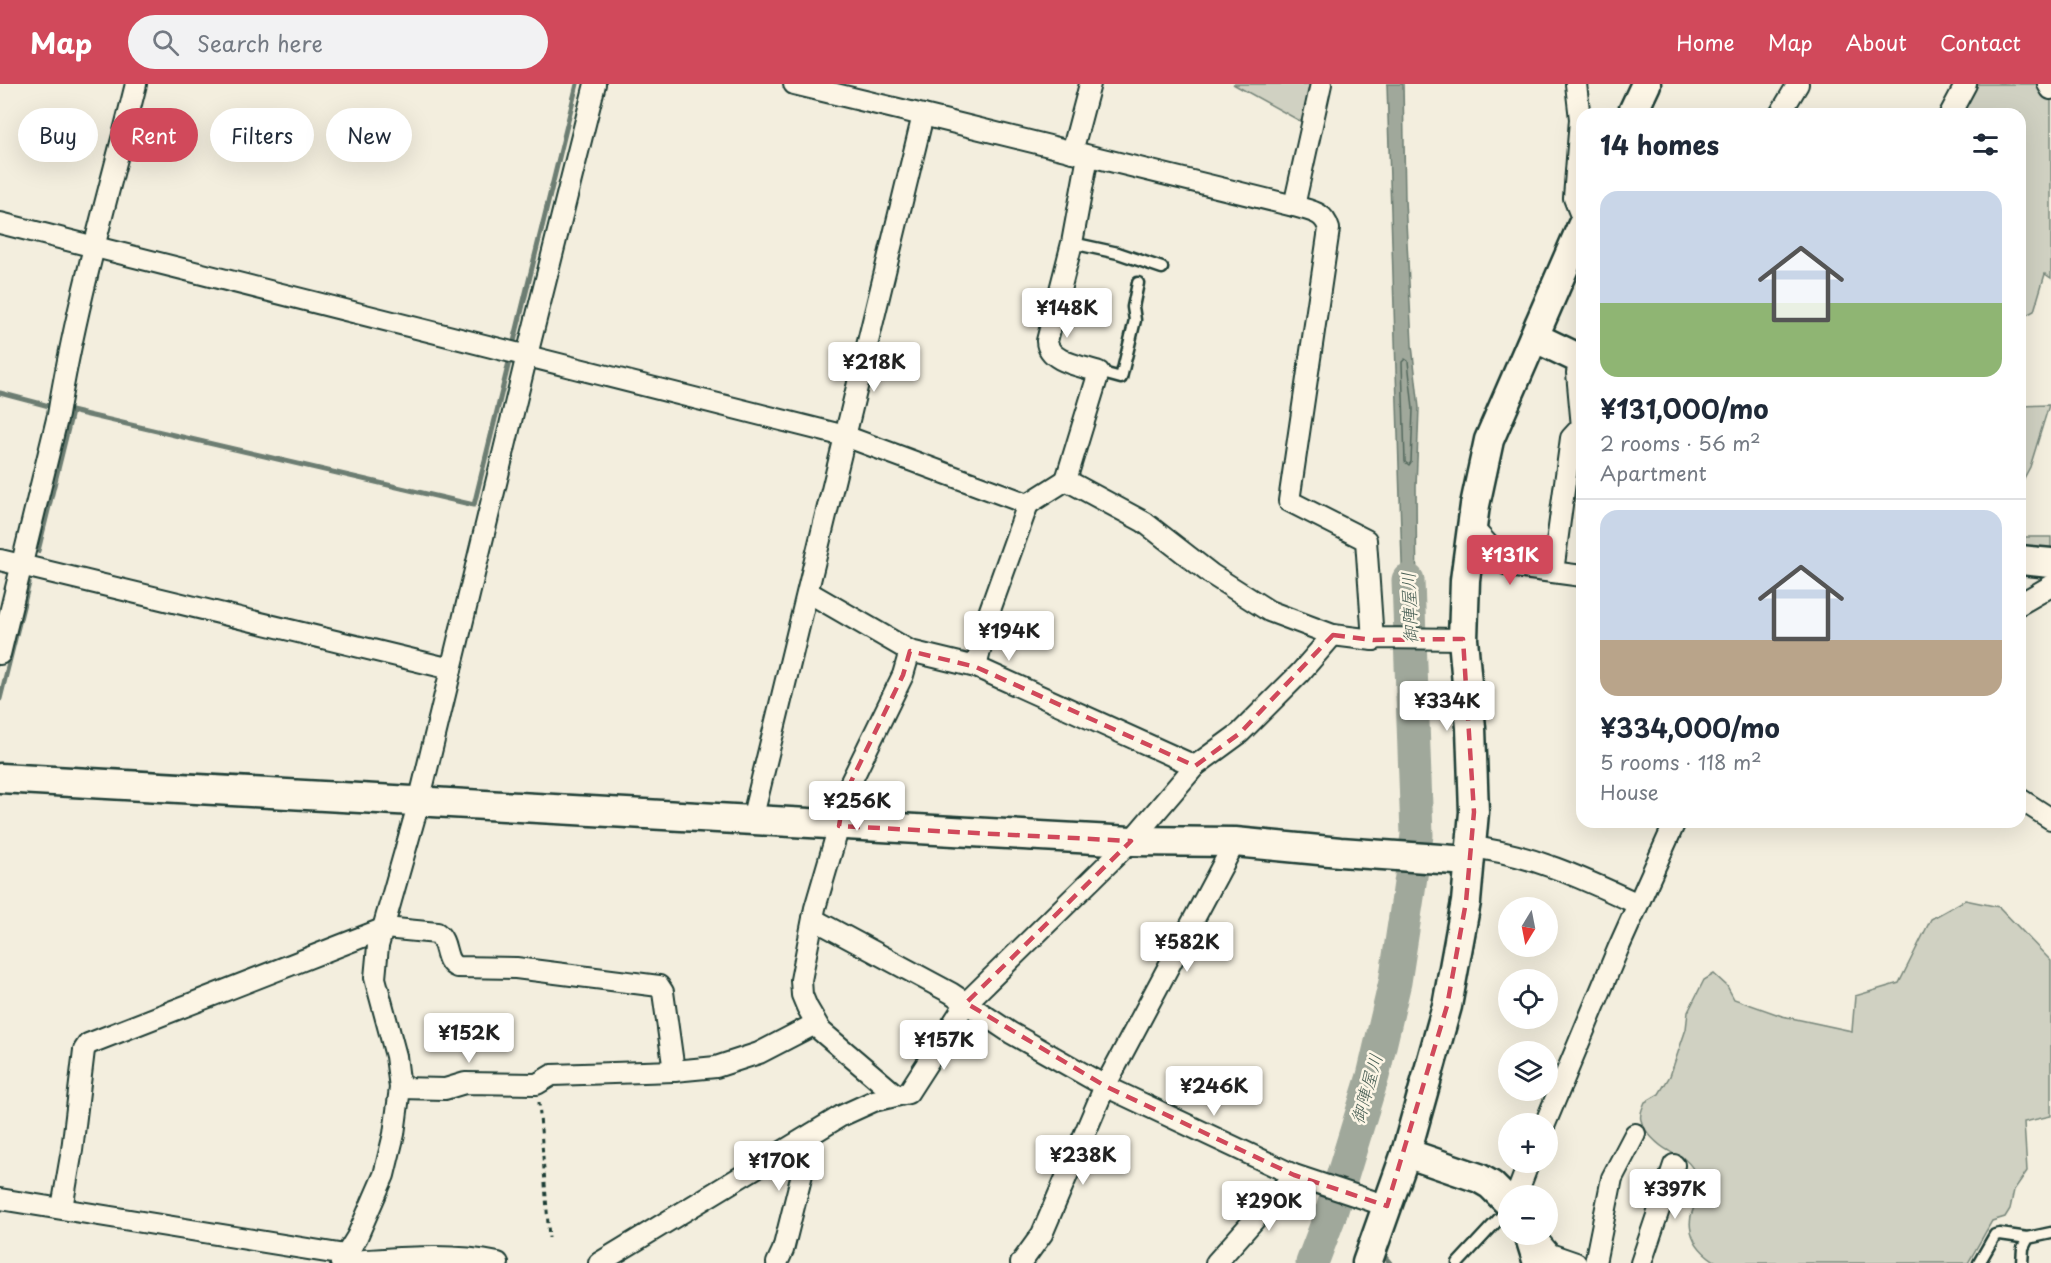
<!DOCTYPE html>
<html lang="en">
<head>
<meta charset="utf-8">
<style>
  body { margin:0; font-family:"Playpen Sans","Klee One",sans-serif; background:#f2f2f3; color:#1f2937; height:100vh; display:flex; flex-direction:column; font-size:22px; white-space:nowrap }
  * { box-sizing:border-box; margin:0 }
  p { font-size:20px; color:#747a83 }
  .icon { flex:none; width:33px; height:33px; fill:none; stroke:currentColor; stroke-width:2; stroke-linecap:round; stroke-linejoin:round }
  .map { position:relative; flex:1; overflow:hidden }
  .panel { position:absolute; left:1576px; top:24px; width:450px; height:720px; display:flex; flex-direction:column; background:#fff; border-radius:18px; box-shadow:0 6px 24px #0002 }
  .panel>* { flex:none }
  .banner { position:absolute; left:18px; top:24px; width:570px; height:54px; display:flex; gap:12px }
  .needle { width:39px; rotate:190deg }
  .fabs { position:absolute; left:1498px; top:813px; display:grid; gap:12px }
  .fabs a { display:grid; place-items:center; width:60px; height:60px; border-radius:50%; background:#fff; box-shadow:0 6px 24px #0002; font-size:30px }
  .price { position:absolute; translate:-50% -51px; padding:0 14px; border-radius:6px; background:#fff; color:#222; font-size:20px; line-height:39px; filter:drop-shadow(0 2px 3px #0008) }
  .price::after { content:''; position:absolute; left:50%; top:36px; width:18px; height:14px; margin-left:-9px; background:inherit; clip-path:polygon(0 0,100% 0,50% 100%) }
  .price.active { background:#d1495b; color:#fff }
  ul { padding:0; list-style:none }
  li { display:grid; align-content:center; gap:12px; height:318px; padding:0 24px }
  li+li { border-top:2px solid #e0e1e3 }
  li span { display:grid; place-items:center; height:186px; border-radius:18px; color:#555 }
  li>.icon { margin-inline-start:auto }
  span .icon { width:108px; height:108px; fill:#fffc; stroke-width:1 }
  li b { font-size:26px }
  h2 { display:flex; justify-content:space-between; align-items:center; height:72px; padding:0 24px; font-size:26px }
  .chip { padding:0 21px; border-radius:27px; background:#fff; box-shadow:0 6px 24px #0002; font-size:21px; line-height:54px }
  .chip.active { background:#d1495b; color:#fff }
  header { display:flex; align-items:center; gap:36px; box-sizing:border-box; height:84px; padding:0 30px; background:#d1495b; color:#fff }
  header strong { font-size:28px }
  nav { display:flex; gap:33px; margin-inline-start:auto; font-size:21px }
  .search { width:420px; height:54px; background:#f2f2f3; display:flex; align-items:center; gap:15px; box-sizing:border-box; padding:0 21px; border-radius:33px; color:#747a83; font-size:22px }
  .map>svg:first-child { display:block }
  .green { fill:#d0d1c2; stroke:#78877b; stroke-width:1.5 }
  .water { fill:#a0a89b; stroke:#6c7d72; stroke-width:1.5 }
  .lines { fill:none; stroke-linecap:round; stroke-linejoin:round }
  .shore { stroke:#53685d; stroke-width:1.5 }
  .stream { stroke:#6c7d72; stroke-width:5 }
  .river { stroke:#a0a89b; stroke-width:33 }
  .lane-casing { stroke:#1f3d34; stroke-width:15 }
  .street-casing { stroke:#1f3d34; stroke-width:24 }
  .secondary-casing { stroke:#1f3d34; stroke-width:33 }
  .path { stroke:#1f3d34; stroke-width:3; stroke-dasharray:4.5 4.5; stroke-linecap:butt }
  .lane { stroke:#fcf5e5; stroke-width:10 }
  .street { stroke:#fcf5e5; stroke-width:20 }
  .secondary { stroke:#fcf5e5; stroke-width:28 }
  .marked { fill:none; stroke:#d1495b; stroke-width:4.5; stroke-dasharray:12 8; stroke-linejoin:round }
  .labels { text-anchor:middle; stroke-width:5; stroke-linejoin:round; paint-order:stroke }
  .water-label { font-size:18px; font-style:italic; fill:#465d53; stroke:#fcf5e5 }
</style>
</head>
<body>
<header>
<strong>Map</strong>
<div class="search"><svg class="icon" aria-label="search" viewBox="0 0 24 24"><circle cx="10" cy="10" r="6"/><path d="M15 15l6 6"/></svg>Search here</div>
<nav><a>Home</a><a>Map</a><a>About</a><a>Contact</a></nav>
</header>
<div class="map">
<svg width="2051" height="1179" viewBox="0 0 2051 1179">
  <rect width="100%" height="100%" fill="#f3eede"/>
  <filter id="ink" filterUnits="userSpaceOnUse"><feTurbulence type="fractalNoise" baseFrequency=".0167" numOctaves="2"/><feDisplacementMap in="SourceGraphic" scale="12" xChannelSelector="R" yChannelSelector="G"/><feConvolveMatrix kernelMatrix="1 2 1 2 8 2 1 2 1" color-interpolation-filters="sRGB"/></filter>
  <g filter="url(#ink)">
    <g class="green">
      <polygon points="1233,0 1320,0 1311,43"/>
      <polygon points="1978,0 2040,0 2049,9 2051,15 2051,194 2045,190 2034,227 2021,234 2020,30 1962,30"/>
      <polygon points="2049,321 2030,383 2021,400 2021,322"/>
      <rect x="2021" y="453" width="30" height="15"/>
      <path d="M1965 816 1999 823 2051 877V1032L2024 1038 2027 1087 2014 1106 2010 1125 2005 1133 1992 1137 1968 1179H1718C1689 1162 1680 1135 1704 1109 1700 1096 1693 1081 1682 1073 1678 1071 1673 1070 1669 1067 1659 1062 1643 1047 1641 1036 1639 1030 1643 1023 1645 1018L1659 1010 1670 992 1686 945 1688 928 1704 896 1714 890 1727 902 1734 915 1782 932 1852 947 1855 912 1899 899 1931 835Z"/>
    </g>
    <polygon class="water" points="1387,0 1403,0 1405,116 1412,261 1419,324 1416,403 1417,537 1404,541"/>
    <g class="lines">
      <polygon class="shore" points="1405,275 1408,277 1413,325 1411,378 1409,381 1405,378 1402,278"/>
      <g class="stream">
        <polyline points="0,309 53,323"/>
        <polyline points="71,327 474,421 577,0"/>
        <polyline points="38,467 72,328"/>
        <polyline points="0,615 29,499"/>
        <polyline points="1385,1173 1390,1179"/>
      </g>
      <polyline class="river" points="1312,1179 1331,1129 1373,992 1395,898 1408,813 1417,751 1408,496"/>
      <defs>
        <g id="lane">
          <polyline points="1072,159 1118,169 1162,184"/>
          <polyline points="1099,288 1121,294 1135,236 1133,223 1138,199"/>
          <polyline points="1458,1179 1509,1124"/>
          <polyline points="1979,1179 1995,1151 2000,1150 2028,1154"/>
          <polyline points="2022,1179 2023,1164 2028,1154 2051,1149"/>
        </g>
        <g id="street">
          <polyline points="1576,0 1580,35 1574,114 1582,134"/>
          <polyline points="2048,0 2051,5"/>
          <polyline points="1780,30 1798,0"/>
          <polyline points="1950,30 1966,0"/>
          <path d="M923 31 1294 122C1310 127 1324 127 1329 145L1289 417 1366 456 1373 556 1379 554 1463 555"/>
          <polyline points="1072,68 1090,0"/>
          <polyline points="1294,122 1321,0"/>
          <polyline points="0,139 845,352 1028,420 1066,396 1144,438 1211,490 1269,527 1333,551 1373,556"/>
          <polyline points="1580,275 1577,289 1582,343"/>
          <path d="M1066 396 1099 288C1082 282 1048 278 1047 257L1072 159 1088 72"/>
          <polyline points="1472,443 1506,480 1515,483 1582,492"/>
          <polyline points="0,476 451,585"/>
          <polyline points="1553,488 1571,354 1582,342"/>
          <polyline points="808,508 910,567 976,583 1195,682"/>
          <polyline points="2020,520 2051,502"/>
          <path d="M0 570 58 331C76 220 109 109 136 0"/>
          <polyline points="976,583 990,526 1028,420"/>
          <polyline points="2020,715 2051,735"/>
          <polyline points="752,736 923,31 794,0"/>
          <path d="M1471 763C1531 770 1584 795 1638 820"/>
          <polyline points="813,835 951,909 1011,949 1105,1002 1294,1091 1387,1122"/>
          <polyline points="400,1004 445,1005 465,999 537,1000 552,991 674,987"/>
          <polyline points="896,1011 821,947 807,923 802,911 801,896 815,824 839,742 844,712 903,591 910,567"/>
          <polyline points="1545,1040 1618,865 1675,738"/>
          <polyline points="1516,1112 1529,1078"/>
          <path d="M0 1115 345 1171 353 1177C402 1174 450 1169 498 1179"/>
          <path d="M62 1124 72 1066 84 966 88 960 385 844 437 849C449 858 443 878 457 883L516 884 659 902 663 908 674 987 716 983 759 969 815 940"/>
          <polyline points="1533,1150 1550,1170 1576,1179"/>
          <polyline points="341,1179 357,1153 384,1091 394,1050 400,1004 396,972 375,894 378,862 419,718 527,271 595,0"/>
          <polyline points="599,1179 841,1032 874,1017 908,1009 966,919 1131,757 1195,682 1240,649 1300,589 1333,551"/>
          <polyline points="777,1179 783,1166 812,1050"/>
          <polyline points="1021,1179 1042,1150 1105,1002 1235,758"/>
          <polyline points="1216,1179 1294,1091"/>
          <polyline points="1595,1179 1612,1094 1635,1050"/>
          <polyline points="1641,1179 1674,1081"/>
        </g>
        <g id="secondary">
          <polyline points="1632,30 1646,0"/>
          <polyline points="1534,253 1582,276"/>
          <polyline points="2020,476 2051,479"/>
          <polyline points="0,694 1131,757 1235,758 1340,768 1469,777"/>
          <polyline points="1406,1069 1479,1094 1491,1101 1509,1119"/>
          <polyline points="1529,1150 1538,1179"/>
          <polyline points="1367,1179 1406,1069 1447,922 1466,818 1474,728 1471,644 1463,555 1465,496 1475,421 1489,356 1582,142"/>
        </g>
      </defs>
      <use href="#lane" class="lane-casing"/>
      <use href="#street" class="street-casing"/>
      <use href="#secondary" class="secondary-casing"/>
      <polyline class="path" points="539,1018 549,1154"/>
      <use href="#lane" class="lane"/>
      <use href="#street" class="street"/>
      <use href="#secondary" class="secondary"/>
    </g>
  </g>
  <path class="marked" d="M1333 551 1373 556 1463 555 1474 728 1466 818 1447 922 1387 1122 1294 1091 1105 1002 966 919 1131 757 839 742 844 712 903 591 910 567 976 583 1195 682 1240 649Z"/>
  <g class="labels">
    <g class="water-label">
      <text transform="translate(1410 524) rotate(-92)" y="6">御陣屋川</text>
      <text transform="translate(1367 1005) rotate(-74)" y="6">御陣屋川</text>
    </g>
  </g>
</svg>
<div class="fabs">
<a><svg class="needle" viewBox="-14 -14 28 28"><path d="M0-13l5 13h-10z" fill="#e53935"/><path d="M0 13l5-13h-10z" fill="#747a83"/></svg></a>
<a><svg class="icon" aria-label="locate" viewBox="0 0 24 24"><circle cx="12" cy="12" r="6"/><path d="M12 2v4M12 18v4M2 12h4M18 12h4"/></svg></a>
<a><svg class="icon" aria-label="layers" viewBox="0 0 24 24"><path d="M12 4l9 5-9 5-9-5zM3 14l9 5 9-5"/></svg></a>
<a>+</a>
<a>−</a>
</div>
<b class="price" style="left:1067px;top:255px">¥148K</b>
<b class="price" style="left:874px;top:309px">¥218K</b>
<b class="price active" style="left:1510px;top:502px">¥131K</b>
<b class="price" style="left:1009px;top:578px">¥194K</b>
<b class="price" style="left:1447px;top:648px">¥334K</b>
<b class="price" style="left:857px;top:748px">¥256K</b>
<b class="price" style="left:1187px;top:889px">¥582K</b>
<b class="price" style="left:469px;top:980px">¥152K</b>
<b class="price" style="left:944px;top:987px">¥157K</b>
<b class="price" style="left:1214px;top:1033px">¥246K</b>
<b class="price" style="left:1083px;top:1102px">¥238K</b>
<b class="price" style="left:779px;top:1108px">¥170K</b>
<b class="price" style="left:1675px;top:1136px">¥397K</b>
<b class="price" style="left:1269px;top:1148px">¥290K</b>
<div class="banner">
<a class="chip">Buy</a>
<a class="chip active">Rent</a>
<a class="chip">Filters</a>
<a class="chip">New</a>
</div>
<section class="panel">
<h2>14 homes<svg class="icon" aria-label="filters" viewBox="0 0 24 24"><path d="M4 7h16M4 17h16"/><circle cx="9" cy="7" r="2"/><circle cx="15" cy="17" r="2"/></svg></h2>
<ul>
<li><span style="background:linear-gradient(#c9d6e8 60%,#8fb573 0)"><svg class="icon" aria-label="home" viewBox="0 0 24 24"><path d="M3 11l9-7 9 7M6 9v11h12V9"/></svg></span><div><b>¥131,000/mo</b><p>2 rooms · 56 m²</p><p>Apartment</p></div></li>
<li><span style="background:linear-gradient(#c9d6e8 70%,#b9a48a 0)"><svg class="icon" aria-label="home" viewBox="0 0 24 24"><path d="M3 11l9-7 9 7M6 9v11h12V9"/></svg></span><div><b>¥334,000/mo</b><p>5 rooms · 118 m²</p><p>House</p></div></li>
</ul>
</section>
</div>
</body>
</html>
